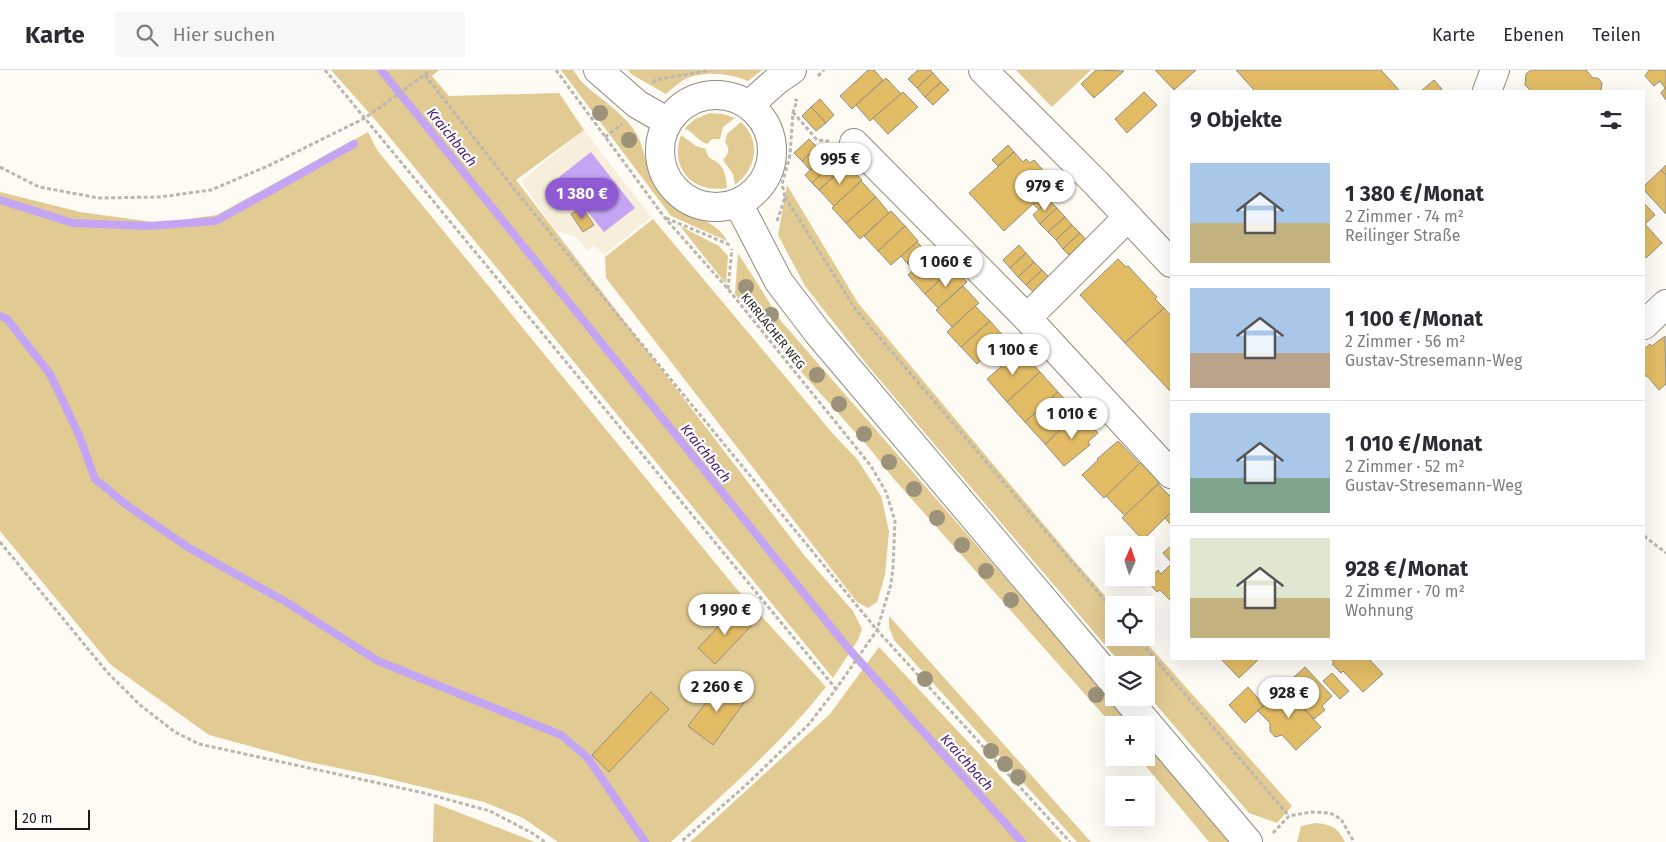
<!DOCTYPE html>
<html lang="de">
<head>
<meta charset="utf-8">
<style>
  body { margin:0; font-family:"Fira Sans",sans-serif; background:#f7f7f7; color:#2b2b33; height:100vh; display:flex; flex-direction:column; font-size:19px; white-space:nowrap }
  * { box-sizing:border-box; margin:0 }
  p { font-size:16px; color:#7c7c81 }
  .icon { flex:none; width:28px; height:28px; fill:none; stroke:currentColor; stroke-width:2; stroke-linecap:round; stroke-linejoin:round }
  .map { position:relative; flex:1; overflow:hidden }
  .details { position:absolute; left:1170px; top:20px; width:475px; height:570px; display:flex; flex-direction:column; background:#fff; border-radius:0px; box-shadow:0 5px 20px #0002 }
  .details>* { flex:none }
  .needle { width:32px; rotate:3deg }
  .buttons { position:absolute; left:1105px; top:466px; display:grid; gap:10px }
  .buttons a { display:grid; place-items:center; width:50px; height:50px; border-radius:0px; background:#fff; box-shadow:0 5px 20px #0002; font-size:25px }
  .scale { position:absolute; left:15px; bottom:12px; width:75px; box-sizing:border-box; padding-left:5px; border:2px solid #1d1b17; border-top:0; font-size:14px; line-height:18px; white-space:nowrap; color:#1d1b17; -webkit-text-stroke:4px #fff; paint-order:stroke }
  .price { position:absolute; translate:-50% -42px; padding:0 11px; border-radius:18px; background:#fff; color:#222; font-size:16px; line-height:32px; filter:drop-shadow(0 1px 2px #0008) }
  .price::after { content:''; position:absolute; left:50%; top:30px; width:15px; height:11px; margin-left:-8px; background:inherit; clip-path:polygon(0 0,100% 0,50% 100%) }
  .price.on { background:#905ad2; color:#fff }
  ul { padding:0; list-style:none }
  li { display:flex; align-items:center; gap:15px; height:125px; padding:0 20px }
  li+li { border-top:1px solid #e1e1e2 }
  li span { display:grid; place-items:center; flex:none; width:140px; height:100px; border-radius:0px; color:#555 }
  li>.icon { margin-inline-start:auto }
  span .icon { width:60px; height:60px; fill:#fffc; stroke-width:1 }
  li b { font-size:21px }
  h2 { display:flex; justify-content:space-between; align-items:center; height:60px; padding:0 20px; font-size:21px }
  header { display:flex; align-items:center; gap:30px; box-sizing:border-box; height:70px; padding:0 25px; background:#fff; border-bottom:1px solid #e1e1e2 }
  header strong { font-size:24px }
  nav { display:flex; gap:28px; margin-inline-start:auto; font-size:18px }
  .search { width:350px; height:45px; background:#f7f7f7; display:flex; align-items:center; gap:12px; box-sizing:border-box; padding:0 18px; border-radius:0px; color:#7c7c81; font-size:19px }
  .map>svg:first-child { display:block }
  .built { fill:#f7eedb }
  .green { fill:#e2ca93 }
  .water { fill:#c4a5f4 }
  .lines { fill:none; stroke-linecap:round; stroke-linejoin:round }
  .stream { stroke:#c4a5f4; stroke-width:8 }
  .building { fill:#e2bc65; stroke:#928d83 }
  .minor-casing { stroke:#8f8b80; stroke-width:30 }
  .major-casing { stroke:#8f8b80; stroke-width:30 }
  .path { stroke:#b9b7b0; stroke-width:3; stroke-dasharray:4 2.5; stroke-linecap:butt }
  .minor { stroke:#fff; stroke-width:28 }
  .major { stroke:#fff; stroke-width:28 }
  .tree { fill:#9c927a }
  .labels { text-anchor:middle; stroke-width:4.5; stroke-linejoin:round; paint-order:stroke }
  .street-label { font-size:12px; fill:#1d1b17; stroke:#fff }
  .water-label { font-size:14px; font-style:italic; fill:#4c207a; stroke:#fff }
</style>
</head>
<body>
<header>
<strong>Karte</strong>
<div class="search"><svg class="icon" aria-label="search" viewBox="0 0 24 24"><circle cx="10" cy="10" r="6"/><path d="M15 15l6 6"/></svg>Hier suchen</div>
<nav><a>Karte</a><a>Ebenen</a><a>Teilen</a></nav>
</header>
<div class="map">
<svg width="1666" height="772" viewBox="0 0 1666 772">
  <rect width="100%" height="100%" fill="#fefbf4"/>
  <polygon class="built" points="584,60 651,147 604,185 595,175 587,181 577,167 556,161 521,111"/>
  <g class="green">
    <polygon points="331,0 439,0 432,6 449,26 559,23 584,60 516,110 804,485 853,541 862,559 858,570 833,608 378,53"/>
    <path d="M561 0H573C577 5 580 11 585 15 601 30 624 43 636 63 648 83 646 113 665 128 671 133 677 139 684 142 700 149 719 154 727 171L671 146Z"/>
    <path d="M628 0H762L748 11C729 3 700 0 682 11 676 15 671 20 666 24L631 4Z"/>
    <polygon points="1016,0 1091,0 1052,37"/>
    <path d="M710 43 723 44 735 48 723 57 720 69H712L707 74C698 71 693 61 684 59L695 49Z"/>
    <path d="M741 52C762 71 756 100 735 115L733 104 723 90C729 84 730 78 725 72L727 64Z"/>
    <path d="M368 62 377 80 735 517 826 617C780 675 724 723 671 772H558L523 748 484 732 377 706 304 691 209 665 111 595 0 461V122L80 142 160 153 217 145Z"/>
    <path d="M681 65 696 76 706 79C707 90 713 88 719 94 726 101 726 110 727 118 693 124 669 98 681 65Z"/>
    <polygon points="787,115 858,233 1072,488 1114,536 1114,568 1142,568 1292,736 1277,753 1249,743 1146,623 1146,595 1122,595 868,296 805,216 778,165"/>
    <polygon points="653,149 834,365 857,389 881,426 889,461 885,505 877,532 868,538 857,532 606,208 605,187"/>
    <polygon points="680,156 719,176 728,186 726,214"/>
    <polygon points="738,183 781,251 1028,534 1131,655 1114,655 1114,657 893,408 871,380 779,277 735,224"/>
    <polygon points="889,546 1091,772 1077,772 894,570 889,557"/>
    <polygon points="879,577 1062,772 690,772 830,644"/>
    <polygon points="1146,673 1230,772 1209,772 1139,688 1146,688"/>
    <polygon points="434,733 535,772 536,772 433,772"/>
    <path d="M1315 753C1331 754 1338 758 1345 772H1297L1301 756Z"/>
  </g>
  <polygon class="water" points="591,82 635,138 604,162 559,107"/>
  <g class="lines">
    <g class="stream">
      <polyline points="381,0 848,578 1022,772"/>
      <polyline points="0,130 73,153 149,156 216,151 354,74"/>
      <polyline points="0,246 7,249 50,304 79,365 95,409 128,436 189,478 286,532 378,591 561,665 588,688 645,772"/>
    </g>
  </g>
  <g class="building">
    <polygon points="868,0 874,0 883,10 852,39 840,26"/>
    <polygon points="918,0 930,0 933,3 917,18 908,9"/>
    <polygon points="1096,0 1124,1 1094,28 1081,14"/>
    <polygon points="1155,0 1196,0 1174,20"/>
    <polygon points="1236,0 1381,0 1400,21 1255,21"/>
    <polygon points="1531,0 1586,0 1593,8 1598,8 1602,13 1601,21 1531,21 1525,15 1526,4"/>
    <polygon points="1649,0 1666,0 1666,30 1661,23 1665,18 1660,11 1654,16 1645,6"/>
    <polygon points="933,3 941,12 925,27 917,18"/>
    <polygon points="886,8 901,24 870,51 856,35"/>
    <polygon points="1434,10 1442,19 1439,21 1421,21"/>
    <polygon points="941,12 949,20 933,35 925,27"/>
    <polygon points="903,22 918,37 888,64 873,48"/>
    <polygon points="1144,22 1157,35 1127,63 1115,49"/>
    <polygon points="820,29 834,45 826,53 811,37"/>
    <polygon points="811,37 826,53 816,61 802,46"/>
    <polygon points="809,69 817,77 802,91 794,83"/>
    <polygon points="1008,75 1014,82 998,96 992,90"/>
    <polygon points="817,77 825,86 810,100 802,91"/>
    <polygon points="1014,82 1023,92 1026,89 1030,93 1034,90 1043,100 1041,102 1044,105 1039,109 1049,119 1004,161 969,123"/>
    <polygon points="821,90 828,98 812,113 805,105"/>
    <polygon points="847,95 862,110 834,136 819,120"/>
    <polygon points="1666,95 1666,105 1661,100"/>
    <polygon points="828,98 835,105 819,120 812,113"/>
    <polygon points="1661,100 1666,105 1666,144 1644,120 1644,116"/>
    <polygon points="861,111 876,127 846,153 832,138"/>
    <polygon points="1049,119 1054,125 1039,140 1033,134"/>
    <polygon points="876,127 889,143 860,169 846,153"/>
    <polygon points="1049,130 1057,138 1040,154 1033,145"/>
    <polygon points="1644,133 1655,145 1645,154 1644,153"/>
    <polygon points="582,137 594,155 583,162 571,144"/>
    <polygon points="1057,138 1065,147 1048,162 1040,154"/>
    <polygon points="891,141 905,156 878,181 864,166"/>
    <polygon points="1065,147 1072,155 1056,170 1048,162"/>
    <polygon points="1644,153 1662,173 1646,188 1644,186"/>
    <polygon points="1072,155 1080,163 1063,179 1056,170"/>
    <polygon points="905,156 918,171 891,195 878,181"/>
    <polygon points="1080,163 1088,172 1071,187 1063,179"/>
    <polygon points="917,172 923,178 907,193 901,186"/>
    <polygon points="1019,175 1026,183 1010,198 1003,190"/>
    <polygon points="923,178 930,185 914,200 907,193"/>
    <polygon points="937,179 954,197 925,224 908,205"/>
    <polygon points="1026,183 1034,192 1018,207 1010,198"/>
    <polygon points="1118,189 1126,197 1128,196 1157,227 1155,229 1164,238 1125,273 1080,225"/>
    <polygon points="1034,192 1042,200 1026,215 1018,207"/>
    <polygon points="954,197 967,212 938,238 925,224"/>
    <polygon points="1042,200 1050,208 1034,223 1026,215"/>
    <polygon points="963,216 979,233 952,257 936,240"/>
    <polygon points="975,236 990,251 961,277 947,262"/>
    <polygon points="1164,238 1171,246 1171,322 1125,273"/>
    <polygon points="990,251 1005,268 977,294 961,277"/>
    <polygon points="1665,266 1666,314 1659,320 1647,306 1644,306 1644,279 1650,274 1652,276"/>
    <polygon points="1020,280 1040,302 1007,332 987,309"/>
    <polygon points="1040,302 1058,322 1025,352 1007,332"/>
    <polygon points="1058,322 1078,344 1045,374 1025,352"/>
    <polygon points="1079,343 1098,363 1088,372 1090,375 1064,396 1045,374"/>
    <polygon points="1118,371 1140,394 1104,428 1082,405 1098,390 1097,389"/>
    <polygon points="1141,392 1160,412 1125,446 1106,426"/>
    <polygon points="1158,414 1171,427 1171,442 1143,470 1122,448"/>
    <polygon points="1171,442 1171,455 1165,448"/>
    <polygon points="1171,476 1171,492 1163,483"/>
    <polygon points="1171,494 1171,531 1160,520 1157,522 1147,511 1158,500 1161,504"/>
    <polygon points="735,539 752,555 715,594 698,578"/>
    <polygon points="1221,589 1259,589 1239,608"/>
    <polygon points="1331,589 1369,589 1383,604 1363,622 1343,601 1341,603 1332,594 1334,593"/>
    <polygon points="1305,597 1332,626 1322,636 1325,640 1314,649 1283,617"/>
    <polygon points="1332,603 1349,621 1340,629 1323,611"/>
    <polygon points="722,612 746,630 713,675 688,656"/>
    <polygon points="1248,617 1264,635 1245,653 1229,635"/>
    <polygon points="1283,617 1321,657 1296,680 1282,665 1275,667 1270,661 1270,653 1258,641 1267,633 1264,629 1271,622 1274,625"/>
    <polygon points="651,622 669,639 609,702 592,685"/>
  </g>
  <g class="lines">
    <defs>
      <g id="minor">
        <polyline points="983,0 1097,114 1171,193"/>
        <polyline points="1487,21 1495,0"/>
        <polyline points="749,35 776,11 792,0"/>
        <polyline points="854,73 1027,248 1171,404"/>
        <polyline points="1027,248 1128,147"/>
        <polyline points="1644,255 1666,234"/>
      </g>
      <g id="major">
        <polyline points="598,0 637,34 668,52"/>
        <circle cx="716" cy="81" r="56"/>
        <polyline points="738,133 779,212 818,263 1114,613"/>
        <polyline points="1126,628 1248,772"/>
      </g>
    </defs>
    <use href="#minor" class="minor-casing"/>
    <use href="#major" class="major-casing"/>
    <g class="path">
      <polyline points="325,0 836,619"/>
      <polyline points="556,0 665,148 728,219 871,396 886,422 895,451 893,497 891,514 877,560 836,619 809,654 745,716 681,772"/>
      <polyline points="425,5 515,120 877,560 1070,772"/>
      <polyline points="818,6 824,0"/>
      <polyline points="653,13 655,10 711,0"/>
      <polyline points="793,42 817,70 829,71"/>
      <polyline points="605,67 622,54"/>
      <polyline points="0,97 39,117 99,128 160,127 211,120 268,96 365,48 431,0"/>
      <polyline points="785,127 856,240 1114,541"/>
      <polyline points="666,148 730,175"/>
      <polyline points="777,151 785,127 782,114 790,85 793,42 797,31 795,29"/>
      <polyline points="728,219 732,179"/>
      <polyline points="1644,466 1666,483"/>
      <polyline points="0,472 107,602 140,635 175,662 199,674 424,723 490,741 532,763 545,772"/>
      <polyline points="1137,568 1289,746"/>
      <polyline points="1273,763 1289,746 1311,742 1330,743 1341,749 1354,772"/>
    </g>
    <use href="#minor" class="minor"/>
    <use href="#major" class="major"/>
  </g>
  <g class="tree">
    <circle cx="600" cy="43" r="8"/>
    <circle cx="629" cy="70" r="8"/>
    <circle cx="746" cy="217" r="8"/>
    <circle cx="771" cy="245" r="8"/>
    <circle cx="817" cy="305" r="8"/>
    <circle cx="839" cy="334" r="8"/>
    <circle cx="864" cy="364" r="8"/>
    <circle cx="889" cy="392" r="8"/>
    <circle cx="914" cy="419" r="8"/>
    <circle cx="937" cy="448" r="8"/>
    <circle cx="962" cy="475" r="8"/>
    <circle cx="986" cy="501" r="8"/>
    <circle cx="1011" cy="530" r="8"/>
    <circle cx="925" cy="609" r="8"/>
    <circle cx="1096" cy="625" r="8"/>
    <circle cx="991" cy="681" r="8"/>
    <circle cx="1005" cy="694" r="8"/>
    <circle cx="1018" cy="707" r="8"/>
  </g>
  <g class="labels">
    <g class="street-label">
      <text transform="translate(773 261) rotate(51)" y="4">KIRRLACHER WEG</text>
    </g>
    <g class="water-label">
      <text transform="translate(452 67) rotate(51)" y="5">Kraichbach</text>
      <text transform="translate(706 383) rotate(51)" y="5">Kraichbach</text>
      <text transform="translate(967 692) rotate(48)" y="5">Kraichbach</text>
    </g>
  </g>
</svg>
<div class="buttons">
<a><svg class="needle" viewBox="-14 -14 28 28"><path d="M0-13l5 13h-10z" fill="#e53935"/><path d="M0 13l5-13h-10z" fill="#7c7c81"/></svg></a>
<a><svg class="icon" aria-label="locate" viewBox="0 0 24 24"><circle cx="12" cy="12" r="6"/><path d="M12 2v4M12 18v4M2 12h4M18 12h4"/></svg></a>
<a><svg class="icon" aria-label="layers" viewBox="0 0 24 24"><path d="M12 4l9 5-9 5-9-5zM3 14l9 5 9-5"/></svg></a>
<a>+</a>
<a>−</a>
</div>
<div class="scale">20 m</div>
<b class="price" style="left:840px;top:115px">995 €</b>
<b class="price" style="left:1045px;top:142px">979 €</b>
<b class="price on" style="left:582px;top:150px">1 380 €</b>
<b class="price" style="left:946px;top:218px">1 060 €</b>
<b class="price" style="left:1013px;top:306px">1 100 €</b>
<b class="price" style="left:1072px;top:370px">1 010 €</b>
<b class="price" style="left:725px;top:566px">1 990 €</b>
<b class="price" style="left:717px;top:643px">2 260 €</b>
<b class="price" style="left:1289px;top:649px">928 €</b>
<section class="details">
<h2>9 Objekte<svg class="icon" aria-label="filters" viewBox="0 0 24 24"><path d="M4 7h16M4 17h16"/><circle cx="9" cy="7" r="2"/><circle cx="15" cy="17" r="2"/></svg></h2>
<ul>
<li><span style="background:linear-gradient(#a9c7e8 60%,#c2b280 0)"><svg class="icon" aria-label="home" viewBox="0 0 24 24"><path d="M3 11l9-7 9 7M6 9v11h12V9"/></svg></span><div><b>1 380 €/Monat</b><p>2 Zimmer · 74 m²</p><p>Reilinger Straße</p></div></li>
<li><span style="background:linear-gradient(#a9c7e8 65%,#b9a48a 0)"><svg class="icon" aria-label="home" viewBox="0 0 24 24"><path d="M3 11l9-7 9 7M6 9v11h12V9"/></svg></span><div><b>1 100 €/Monat</b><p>2 Zimmer · 56 m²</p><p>Gustav-Stresemann-Weg</p></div></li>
<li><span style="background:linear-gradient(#a9c7e8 65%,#7fa58c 0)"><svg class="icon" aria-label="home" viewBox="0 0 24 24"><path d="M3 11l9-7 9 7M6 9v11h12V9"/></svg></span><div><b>1 010 €/Monat</b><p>2 Zimmer · 52 m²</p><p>Gustav-Stresemann-Weg</p></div></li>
<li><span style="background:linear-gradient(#dfe7d0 60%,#c2b280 0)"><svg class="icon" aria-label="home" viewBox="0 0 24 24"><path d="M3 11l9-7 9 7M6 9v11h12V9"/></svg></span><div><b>928 €/Monat</b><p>2 Zimmer · 70 m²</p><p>Wohnung</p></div></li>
</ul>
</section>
</div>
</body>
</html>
